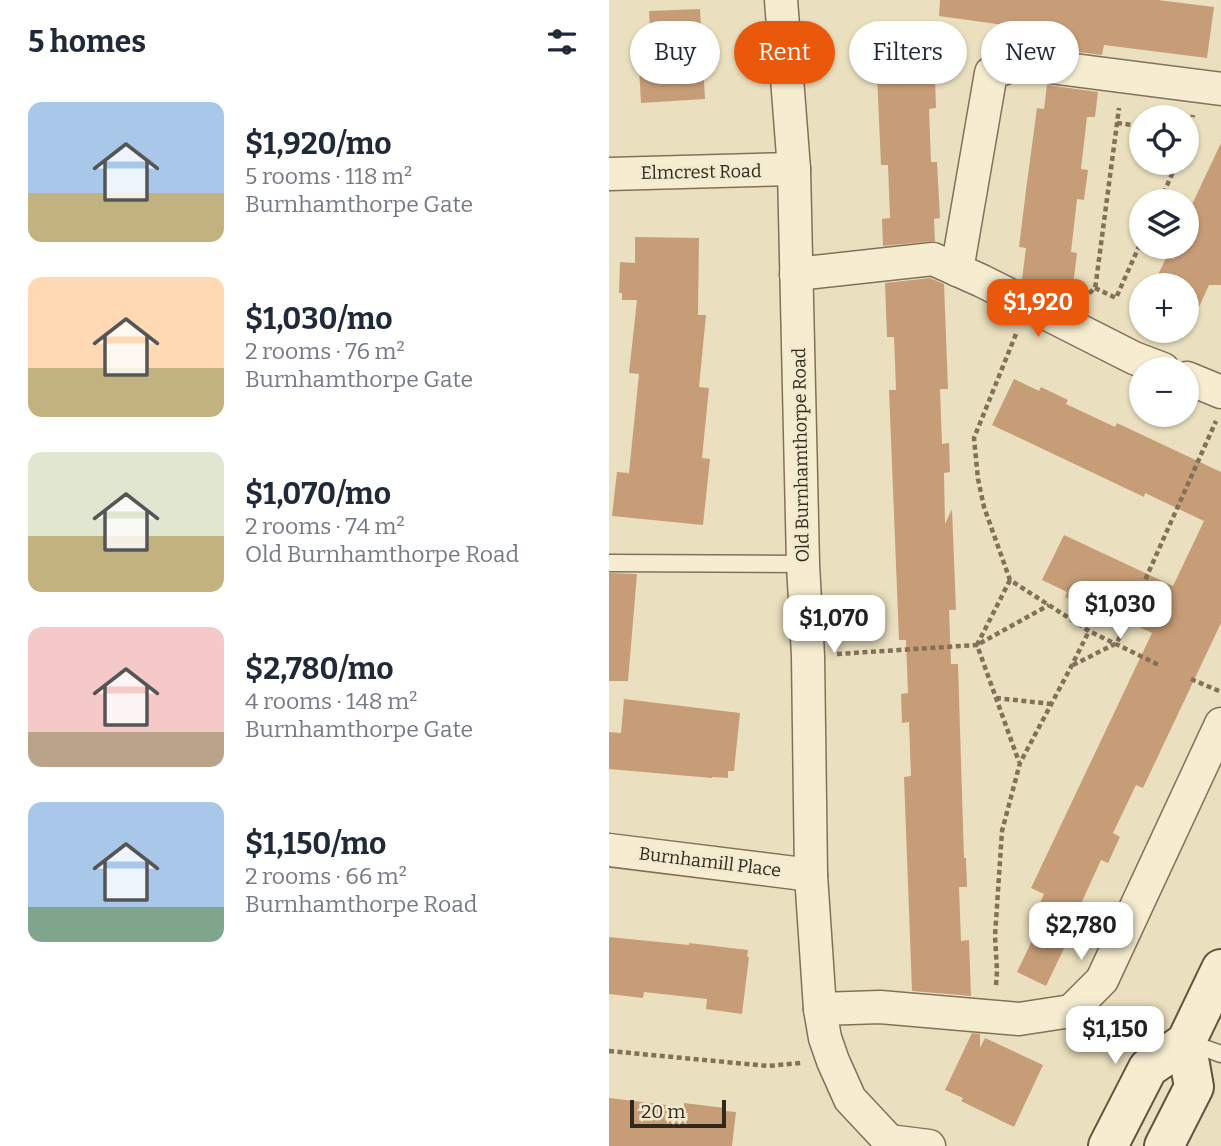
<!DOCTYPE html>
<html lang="en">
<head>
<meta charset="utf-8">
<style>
  body { margin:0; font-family:Bitter,serif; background:#f6f6f7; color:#1f2937; height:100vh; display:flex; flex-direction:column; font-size:26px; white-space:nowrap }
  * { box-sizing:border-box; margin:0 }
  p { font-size:23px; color:#747a83 }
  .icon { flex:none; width:38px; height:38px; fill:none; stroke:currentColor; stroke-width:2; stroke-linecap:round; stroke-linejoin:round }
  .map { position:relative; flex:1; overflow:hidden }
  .details { display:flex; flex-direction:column; background:#fff; width:609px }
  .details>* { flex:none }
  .banner { position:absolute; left:21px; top:21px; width:485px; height:63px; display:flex; gap:14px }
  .tools { position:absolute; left:520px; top:105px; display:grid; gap:14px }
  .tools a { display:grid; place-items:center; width:70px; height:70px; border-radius:50%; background:#fff; box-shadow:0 2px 5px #0004; font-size:35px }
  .scale { position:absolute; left:21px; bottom:18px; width:96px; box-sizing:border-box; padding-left:7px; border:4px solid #32281c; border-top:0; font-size:19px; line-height:24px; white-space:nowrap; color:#32281c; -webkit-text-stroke:5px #f2eace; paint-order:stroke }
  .price { position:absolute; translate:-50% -60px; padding:0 16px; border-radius:14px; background:#fff; color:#222; font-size:23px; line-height:46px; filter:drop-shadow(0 2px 4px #0008) }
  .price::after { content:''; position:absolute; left:50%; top:42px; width:21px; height:16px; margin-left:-10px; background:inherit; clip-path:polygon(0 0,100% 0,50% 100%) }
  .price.active { background:#ea580c; color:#fff }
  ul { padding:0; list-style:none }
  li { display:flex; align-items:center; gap:21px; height:175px; padding:0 28px }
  li span { display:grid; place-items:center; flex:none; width:196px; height:140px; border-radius:14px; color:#555 }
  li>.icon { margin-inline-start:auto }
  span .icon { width:84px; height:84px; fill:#fffc; stroke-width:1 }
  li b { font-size:30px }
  h2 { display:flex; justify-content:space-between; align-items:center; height:84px; padding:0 28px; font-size:30px }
  .pill { padding:0 24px; border-radius:32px; background:#fff; box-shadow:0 2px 5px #0004; font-size:24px; line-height:63px }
  .pill.active { background:#ea580c; color:#fff }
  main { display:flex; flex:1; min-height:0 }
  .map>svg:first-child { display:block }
  .building { fill:#c79d77 }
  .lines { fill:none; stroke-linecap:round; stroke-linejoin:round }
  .service-casing { stroke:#827159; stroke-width:19 }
  .minor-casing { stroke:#827159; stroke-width:35 }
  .secondary-casing { stroke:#63523c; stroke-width:42 }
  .path { stroke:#827159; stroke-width:4.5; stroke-dasharray:5 3.5; stroke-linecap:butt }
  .service { stroke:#f6edd1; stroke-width:16 }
  .minor { stroke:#f6edd1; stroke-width:32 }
  .secondary { stroke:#f6edd1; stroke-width:38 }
  .labels { text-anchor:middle; stroke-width:5; stroke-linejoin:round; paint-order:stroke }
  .street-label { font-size:18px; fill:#32281c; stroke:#f2eace }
</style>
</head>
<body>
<main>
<section class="details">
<h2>5 homes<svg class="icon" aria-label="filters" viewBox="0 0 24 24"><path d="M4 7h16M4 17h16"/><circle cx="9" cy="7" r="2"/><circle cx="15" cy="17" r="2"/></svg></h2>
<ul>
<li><span style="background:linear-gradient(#a9c7e8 65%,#c2b280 0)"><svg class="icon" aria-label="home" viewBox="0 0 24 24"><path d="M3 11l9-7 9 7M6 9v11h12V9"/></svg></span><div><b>$1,920/mo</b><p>5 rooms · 118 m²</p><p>Burnhamthorpe Gate</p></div></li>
<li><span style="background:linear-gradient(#ffd9b3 65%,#c2b280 0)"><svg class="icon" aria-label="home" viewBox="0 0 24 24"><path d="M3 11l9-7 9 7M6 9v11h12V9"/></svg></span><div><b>$1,030/mo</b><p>2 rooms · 76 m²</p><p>Burnhamthorpe Gate</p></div></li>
<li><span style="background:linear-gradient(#dfe7d0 60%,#c2b280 0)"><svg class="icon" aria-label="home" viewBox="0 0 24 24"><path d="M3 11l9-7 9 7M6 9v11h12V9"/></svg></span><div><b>$1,070/mo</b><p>2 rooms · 74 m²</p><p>Old Burnhamthorpe Road</p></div></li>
<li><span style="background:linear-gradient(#f6c9c9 75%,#b9a48a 0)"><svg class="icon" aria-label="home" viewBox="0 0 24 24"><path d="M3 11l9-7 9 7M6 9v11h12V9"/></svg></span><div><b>$2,780/mo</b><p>4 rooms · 148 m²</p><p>Burnhamthorpe Gate</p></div></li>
<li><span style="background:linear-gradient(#a9c7e8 75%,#7fa58c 0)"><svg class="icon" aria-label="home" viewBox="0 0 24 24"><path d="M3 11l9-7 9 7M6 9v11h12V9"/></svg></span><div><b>$1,150/mo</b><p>2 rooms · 66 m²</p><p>Burnhamthorpe Road</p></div></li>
</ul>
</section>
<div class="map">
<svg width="612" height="1146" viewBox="0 0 612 1146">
  <rect width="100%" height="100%" fill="#eae0bf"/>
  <g class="building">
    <polygon points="331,0 549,0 605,7 598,58 495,45 493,55 443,49 444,38 417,35 417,28 330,16"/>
    <polygon points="91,9 96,99 32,103 29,49 42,48 40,11"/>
    <polygon points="318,51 319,78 326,78 327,108 320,109 322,162 328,162 331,218 325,219 326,241 274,246 273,219 281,218 279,165 272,165 267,53"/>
    <polygon points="438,85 489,92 486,117 478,117 472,169 479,170 475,200 468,199 462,252 468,253 464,286 413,279 417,248 410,247 417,190 428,108 435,109"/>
    <polygon points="612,143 612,285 600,285 578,333 578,285 544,285 558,256 565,259 571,247 578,247 578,215"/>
    <polygon points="26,237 90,238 89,315 97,315 90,387 100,388 93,458 101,459 94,525 3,516 8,472 20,473 30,374 20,373 28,300 13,300 13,293 10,293 11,262 26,263"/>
    <polygon points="321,278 335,284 339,389 331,389 333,444 340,443 341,472 335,473 336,524 343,509 347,610 340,610 342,664 349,664 355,858 357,858 358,887 350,887 352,941 360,940 362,996 303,991 295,777 302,776 300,722 293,723 292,694 299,693 297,640 290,640 280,390 287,390 285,337 278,337 276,283"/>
    <polygon points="405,379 430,391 432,387 459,400 457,404 506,427 508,423 612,472 612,623 534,788 527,785 504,833 511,837 499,863 492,860 470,908 483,914 468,944 459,940 437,986 408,972 430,926 422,922 435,894 422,888 543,633 485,605 483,610 456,597 458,592 433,580 455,535 564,586 595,521 536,493 535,497 383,425"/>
    <polygon points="0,573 28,574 19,681 0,681"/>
    <polygon points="15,699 131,713 125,771 119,771 119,778 103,777 103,778 0,769 0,732 12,733"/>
    <polygon points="0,937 80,945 80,943 139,950 138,957 140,957 133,1014 97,1009 98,999 35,992 34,998 0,994"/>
    <polygon points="363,1033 371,1034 371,1048 376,1038 434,1065 405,1127 352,1101 354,1098 336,1090"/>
    <polygon points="0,1098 75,1107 75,1103 116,1108 116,1111 127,1112 123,1146 0,1146"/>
  </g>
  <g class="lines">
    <defs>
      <g id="service">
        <polyline points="0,563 194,564"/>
        <polyline points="578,1042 612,1054"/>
      </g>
      <g id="minor">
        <polyline points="172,0 185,169 194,564 199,656 202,875 211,1009 216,1038 224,1061 241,1099 285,1146"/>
        <polyline points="0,174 185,169"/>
        <polyline points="348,270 382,73 410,63 612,89"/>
        <polyline points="187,274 324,259 373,281 525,358 554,369"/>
        <polyline points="578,378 612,392"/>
        <polyline points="0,850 202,875"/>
        <polyline points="211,1009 271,1007 410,1019 462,1011 493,980 612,724"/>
        <polyline points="280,1141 320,1146"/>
      </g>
      <g id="secondary">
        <polyline points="499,1146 539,1068 577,1042 612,969"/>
        <polyline points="555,1146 585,1087 577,1042"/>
      </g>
    </defs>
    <use href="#service" class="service-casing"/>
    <use href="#minor" class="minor-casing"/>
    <use href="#secondary" class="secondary-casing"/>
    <g class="path">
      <polyline points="508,123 532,126"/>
      <polyline points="578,142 584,115"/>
      <polyline points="551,201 568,163"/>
      <polyline points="486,288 507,298 532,242"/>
      <polyline points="474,299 486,288 487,282 510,108"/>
      <polyline points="407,334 365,438 369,479 375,507 401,580 480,631 550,665"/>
      <polyline points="401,580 368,645 440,605"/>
      <polyline points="228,654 368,645 410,762"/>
      <polyline points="464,665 508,643 607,421"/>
      <polyline points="582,679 610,691"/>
      <polyline points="387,698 443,704"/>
      <polyline points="387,985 388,971 386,936 393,831 411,763 463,665 480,631"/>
      <polyline points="0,1051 159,1066 192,1063"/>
    </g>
    <use href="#service" class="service"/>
    <use href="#minor" class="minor"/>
    <use href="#secondary" class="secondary"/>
  </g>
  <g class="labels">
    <g class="street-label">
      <text transform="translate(92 172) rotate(-1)" y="6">Elmcrest Road</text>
      <text transform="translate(192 455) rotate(-91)" y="6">Old Burnhamthorpe Road</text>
      <text transform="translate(101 862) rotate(7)" y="6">Burnhamill Place</text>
    </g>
  </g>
</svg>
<div class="tools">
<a><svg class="icon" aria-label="locate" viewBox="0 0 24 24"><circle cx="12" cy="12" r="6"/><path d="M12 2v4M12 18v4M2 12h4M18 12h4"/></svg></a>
<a><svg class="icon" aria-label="layers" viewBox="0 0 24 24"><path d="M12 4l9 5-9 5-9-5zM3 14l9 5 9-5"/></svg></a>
<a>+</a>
<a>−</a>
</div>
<div class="scale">20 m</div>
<b class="price active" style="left:429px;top:339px">$1,920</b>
<b class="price" style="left:511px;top:641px">$1,030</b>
<b class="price" style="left:225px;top:655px">$1,070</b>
<b class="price" style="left:472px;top:962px">$2,780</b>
<b class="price" style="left:506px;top:1066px">$1,150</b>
<div class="banner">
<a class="pill">Buy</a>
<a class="pill active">Rent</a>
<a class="pill">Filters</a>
<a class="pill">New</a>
</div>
</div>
</main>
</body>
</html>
